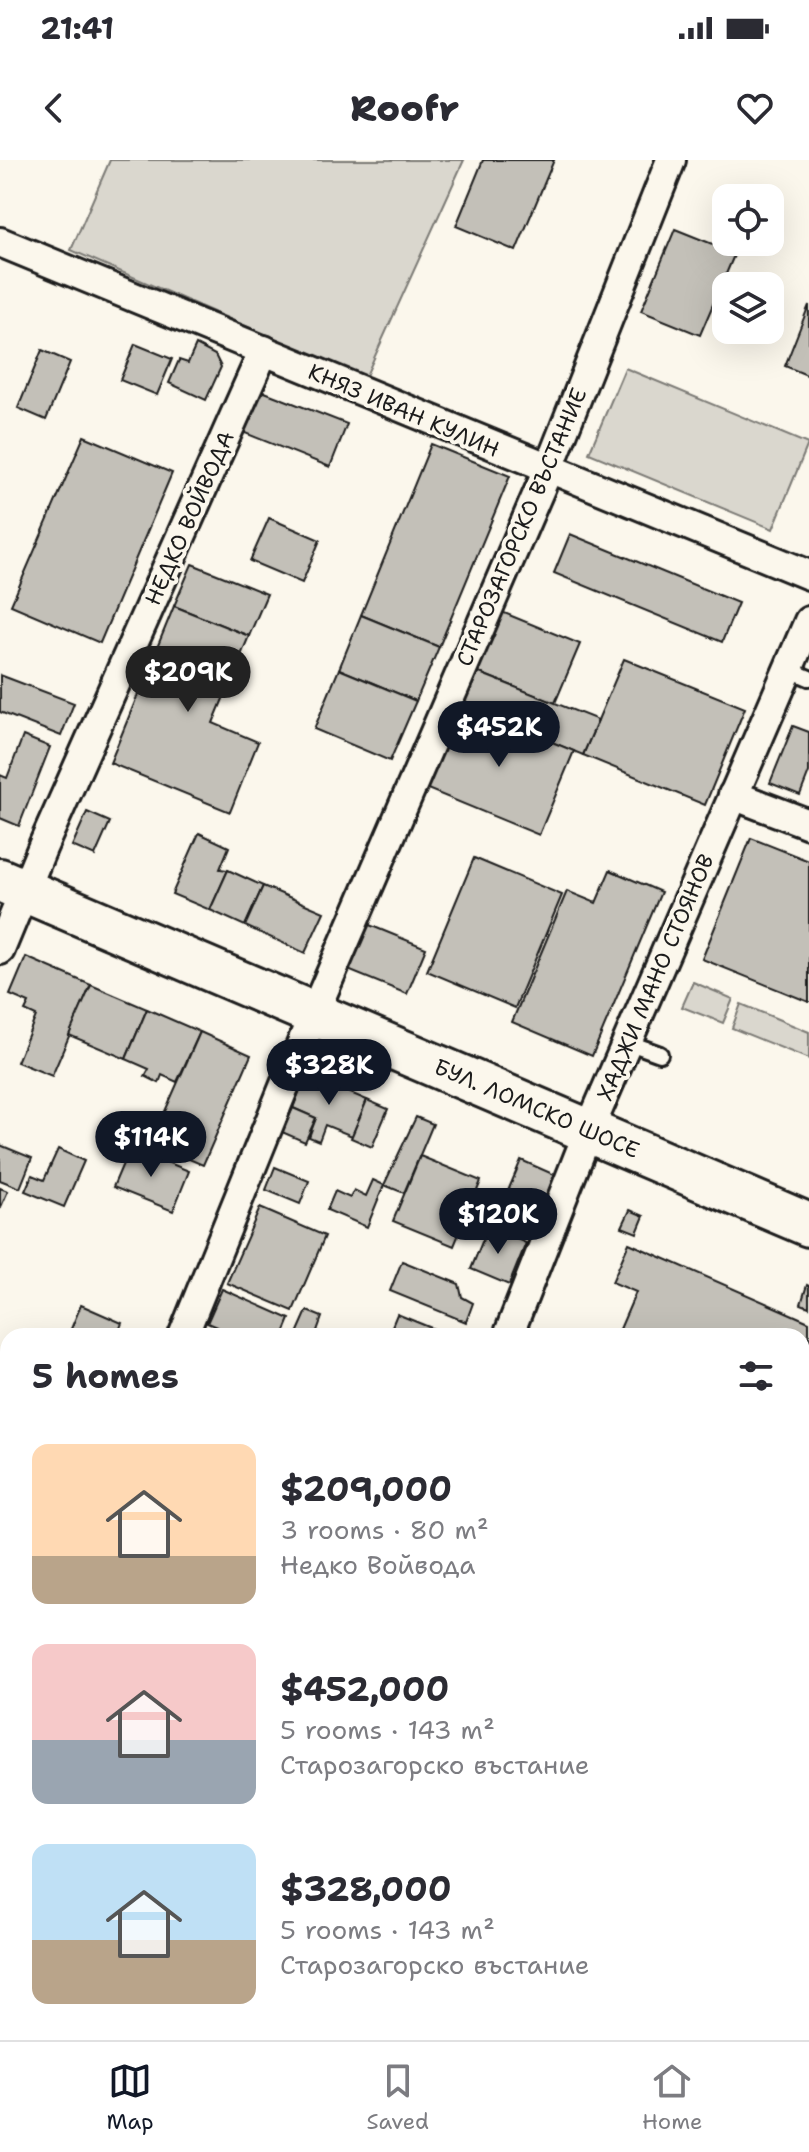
<!DOCTYPE html>
<html lang="en">
<head>
<meta charset="utf-8">
<style>
  body { margin:0; font-family:"Shantell Sans",sans-serif; background:#f7f7f7; color:#2b2b33; height:100vh; display:flex; flex-direction:column; font-size:30px; white-space:nowrap }
  * { box-sizing:border-box; margin:0 }
  p { font-size:26px; color:#7c7c81 }
  .icon { flex:none; width:44px; height:44px; fill:none; stroke:currentColor; stroke-width:2; stroke-linecap:round; stroke-linejoin:round }
  .map { position:relative; flex:1; overflow:hidden }
  .drawer { position:absolute; left:0px; top:1168px; width:810px; height:712px; display:flex; flex-direction:column; background:#fff; border-radius:24px 24px 0 0; box-shadow:0 8px 32px #0002 }
  .drawer>* { flex:none }
  .tools { position:absolute; left:712px; top:24px; display:grid; gap:16px }
  .tools a { display:grid; place-items:center; width:72px; height:72px; border-radius:16px; background:#fff; box-shadow:0 8px 32px #0002; font-size:40px }
  .price { position:absolute; translate:-50% -68px; padding:0 18px; border-radius:28px; background:#111827; color:#fff; font-size:26px; line-height:52px; filter:drop-shadow(0 2px 4px #0008) }
  .price::after { content:''; position:absolute; left:50%; top:48px; width:24px; height:18px; margin-left:-12px; background:inherit; clip-path:polygon(0 0,100% 0,50% 100%) }
  .price.current { background:#222; color:#fff }
  ul { padding:0; list-style:none }
  li { display:flex; align-items:center; gap:24px; height:200px; padding:0 32px }
  li span { display:grid; place-items:center; flex:none; width:224px; height:160px; border-radius:16px; color:#555 }
  li>.icon { margin-inline-start:auto }
  span .icon { width:96px; height:96px; fill:#fffc; stroke-width:1 }
  li b { font-size:34px }
  h2 { display:flex; justify-content:space-between; align-items:center; height:96px; padding:0 32px; font-size:34px }
  .status { display:flex; justify-content:space-between; align-items:center; height:56px; padding:0 40px; background:#fff; direction:ltr }
  .status svg { height:22px; fill:currentColor }
  header { display:flex; justify-content:space-between; align-items:center; height:104px; padding:0 32px; background:#fff; font-size:36px; font-weight:800 }
  .menu { display:flex; justify-content:space-around; align-items:center; height:112px; border-top:2px solid #e1e1e2; background:#fff; font-size:22px; color:#7c7c81 }
  .menu a { display:grid; justify-items:center; gap:4px }
  .menu .current { color:#111827 }
  .map>svg:first-child { display:block }
  .green { fill:#dad7ce; stroke:#7b7a75; stroke-width:2 }
  .building { fill:#c3c0b8; stroke:#1c1c1c; stroke-width:2 }
  .lines { fill:none; stroke-linecap:round; stroke-linejoin:round }
  .lane-casing { stroke:#1c1c1c; stroke-width:20 }
  .street-casing { stroke:#1c1c1c; stroke-width:34 }
  .primary-casing { stroke:#1c1c1c; stroke-width:48 }
  .lane { stroke:#fbf7ec; stroke-width:14 }
  .street { stroke:#fbf7ec; stroke-width:28 }
  .primary { stroke:#fbf7ec; stroke-width:42 }
  .labels { text-anchor:middle; stroke-width:8; stroke-linejoin:round; paint-order:stroke }
  .street-label { font-size:22px; fill:#1c1c1c; stroke:#fbf7ec }
</style>
</head>
<body>
<div class="status"><b>21:41</b><svg viewBox="0 0 49 12"><path d="M0 12V9h3v3zM5 12V6h3v6zM10 12V3h3v9zM15 12V0h3v12zM26 1h20v11H26zM47 4h2v5h-2z"/></svg></div>
<header><svg class="icon" aria-label="back" viewBox="0 0 24 24"><path d="M15 5l-7 7 7 7"/></svg>Roofr<svg class="icon" aria-label="heart" viewBox="0 0 24 24"><path d="M12 20l-8-8c-3-5 5-10 8-4 3-6 11-1 8 4z"/></svg></header>
<div class="map">
<svg width="809" height="1880" viewBox="0 0 809 1880">
  <rect width="100%" height="100%" fill="#fbf7ec"/>
  <filter id="ink" filterUnits="userSpaceOnUse"><feTurbulence type="fractalNoise" baseFrequency=".0125" numOctaves="2"/><feDisplacementMap in="SourceGraphic" scale="16" xChannelSelector="R" yChannelSelector="G"/><feConvolveMatrix kernelMatrix="1 2 1 2 8 2 1 2 1" color-interpolation-filters="sRGB"/></filter>
  <g filter="url(#ink)">
    <g class="green">
      <polygon points="110,0 464,0 365,218 71,90"/>
      <polygon points="625,208 808,284 773,369 589,293"/>
      <polygon points="693,822 733,839 723,863 682,847"/>
      <polygon points="741,844 809,872 809,899 732,868"/>
      <polygon points="802,1761 809,1764 809,1880 573,1880 576,1872 802,1872"/>
      <polygon points="257,1872 296,1872 315,1880 253,1880"/>
      <polygon points="418,1872 522,1872 519,1880 437,1880"/>
    </g>
    <g class="building">
      <polygon points="483,0 554,0 516,91 456,66"/>
      <polygon points="675,69 735,93 700,175 641,151"/>
      <polygon points="809,145 809,216 785,206"/>
      <polygon points="135,184 172,199 157,235 120,220"/>
      <polygon points="196,185 215,195 221,207 206,240 169,223 179,200 188,203"/>
      <polygon points="42,190 70,202 46,260 18,248"/>
      <polygon points="257,229 347,264 330,307 240,271"/>
      <polygon points="84,276 172,313 100,483 11,445"/>
      <polygon points="431,284 510,316 439,487 361,455"/>
      <polygon points="269,358 320,380 302,423 250,401"/>
      <polygon points="570,374 738,443 722,482 554,413"/>
      <polygon points="192,404 267,434 249,476 174,446"/>
      <polygon points="174,446 249,476 213,563 258,582 230,652 110,603"/>
      <polygon points="497,450 580,484 555,543 472,510"/>
      <polygon points="361,455 439,487 416,541 339,509"/>
      <polygon points="624,499 745,548 705,645 583,595"/>
      <polygon points="339,509 416,541 390,601 314,569"/>
      <polygon points="472,510 598,560 583,595 459,544"/>
      <polygon points="0,515 74,543 61,576 0,552"/>
      <polygon points="459,544 574,591 539,675 425,628"/>
      <polygon points="793,566 809,572 809,612 800,635 770,623"/>
      <polygon points="23,576 50,587 19,666 0,658 0,615 7,618"/>
      <polygon points="87,652 110,662 95,696 72,686"/>
      <polygon points="199,673 229,687 220,709 228,710 210,750 172,734"/>
      <polygon points="751,678 809,701 809,842 702,799"/>
      <polygon points="474,698 562,735 515,848 427,811"/>
      <polygon points="228,710 263,726 245,766 210,750"/>
      <polygon points="610,710 661,732 592,896 512,862 567,731 596,743"/>
      <polygon points="263,726 324,752 305,793 245,766"/>
      <polygon points="367,764 426,788 407,834 348,810"/>
      <polygon points="26,797 91,825 52,916 17,902 36,856 25,851 29,843 10,835"/>
      <polygon points="91,825 147,849 126,899 69,875"/>
      <polygon points="147,849 200,872 177,922 162,915 159,923 145,916 149,909 126,899"/>
      <polygon points="200,872 251,895 203,1005 151,983"/>
      <polygon points="306,914 367,940 352,976 325,965 319,981 309,977 316,958 293,948"/>
      <polygon points="367,940 388,949 372,987 351,978"/>
      <polygon points="293,948 316,958 305,982 282,972"/>
      <polygon points="416,957 433,964 404,1033 384,1025"/>
      <polygon points="0,985 32,998 20,1028 0,1020"/>
      <polygon points="130,987 189,1011 173,1051 113,1027"/>
      <polygon points="58,989 84,1001 64,1047 25,1031 32,1015 44,1020"/>
      <polygon points="420,996 481,1021 454,1086 393,1061"/>
      <polygon points="521,1000 555,1015 539,1053 505,1038"/>
      <polygon points="275,1007 309,1021 300,1044 266,1030"/>
      <polygon points="373,1020 384,1025 367,1067 327,1050 335,1031 350,1038 354,1030 366,1036"/>
      <polygon points="0,1028 8,1031 0,1049"/>
      <polygon points="260,1048 325,1076 293,1151 227,1123"/>
      <polygon points="630,1050 644,1056 637,1073 622,1067"/>
      <polygon points="488,1067 526,1083 509,1125 471,1109"/>
      <polygon points="629,1083 809,1162 809,1191 802,1207 802,1176 636,1176 620,1169 636,1132 612,1122"/>
      <polygon points="402,1101 459,1124 462,1137 473,1143 466,1162 390,1131"/>
      <polygon points="807,1125 809,1126 809,1147 801,1144"/>
      <polygon points="222,1129 290,1159 283,1176 238,1176 207,1163"/>
      <polygon points="81,1145 122,1163 117,1176 68,1176"/>
      <polygon points="307,1151 322,1157 317,1171 329,1176 296,1176"/>
      <polygon points="397,1154 451,1176 388,1176"/>
      <polygon points="3,1317 8,1319 8,1374 0,1371 0,1325"/>
      <polygon points="802,1418 809,1421 802,1440"/>
      <polygon points="802,1598 809,1601 809,1651 802,1668"/>
      <polygon points="90,1872 156,1872 152,1880 86,1880"/>
    </g>
    <g class="lines">
      <defs>
        <g id="lane">
          <polyline points="788,509 809,518"/>
          <polyline points="627,882 660,894"/>
        </g>
        <g id="street">
          <polyline points="0,82 809,415"/>
          <polyline points="733,635 809,664"/>
          <polyline points="0,790 43,686 264,190"/>
          <polyline points="183,1176 314,853 548,310 671,0"/>
          <polyline points="508,1176 589,970 809,461"/>
          <polyline points="802,1265 809,1248"/>
          <polyline points="802,1386 809,1389"/>
          <polyline points="0,1401 8,1405"/>
          <polyline points="802,1732 809,1735"/>
          <polyline points="322,1872 342,1880"/>
          <polyline points="204,1880 207,1872"/>
          <polyline points="541,1880 545,1872"/>
        </g>
        <polyline id="primary" points="0,720 809,1065"/>
      </defs>
      <use href="#lane" class="lane-casing"/>
      <use href="#street" class="street-casing"/>
      <use href="#primary" class="primary-casing"/>
      <use href="#lane" class="lane"/>
      <use href="#street" class="street"/>
      <use href="#primary" class="primary"/>
    </g>
  </g>
  <g class="labels">
    <g class="street-label">
      <text transform="translate(404 250) rotate(23)" y="8">КНЯЗ ИВАН КУЛИН</text>
      <text transform="translate(189 358) rotate(-66)" y="8">НЕДКО ВОЙВОДА</text>
      <text transform="translate(521 367) rotate(-67)" y="8">СТАРОЗАГОРСКО ВЪСТАНИЕ</text>
      <text transform="translate(655 817) rotate(-67)" y="8">ХАДЖИ МАНО СТОЯНОВ</text>
      <text transform="translate(537 948) rotate(23)" y="8">БУЛ. ЛОМСКО ШОСЕ</text>
    </g>
  </g>
</svg>
<div class="tools">
<a><svg class="icon" aria-label="locate" viewBox="0 0 24 24"><circle cx="12" cy="12" r="6"/><path d="M12 2v4M12 18v4M2 12h4M18 12h4"/></svg></a>
<a><svg class="icon" aria-label="layers" viewBox="0 0 24 24"><path d="M12 4l9 5-9 5-9-5zM3 14l9 5 9-5"/></svg></a>
</div>
<b class="price current" style="left:188px;top:554px">$209K</b>
<b class="price" style="left:499px;top:609px">$452K</b>
<b class="price" style="left:329px;top:947px">$328K</b>
<b class="price" style="left:151px;top:1019px">$114K</b>
<b class="price" style="left:498px;top:1096px">$120K</b>
<section class="drawer">
<h2>5 homes<svg class="icon" aria-label="filters" viewBox="0 0 24 24"><path d="M4 7h16M4 17h16"/><circle cx="9" cy="7" r="2"/><circle cx="15" cy="17" r="2"/></svg></h2>
<ul>
<li><span style="background:linear-gradient(#ffd9b3 70%,#b9a48a 0)"><svg class="icon" aria-label="home" viewBox="0 0 24 24"><path d="M3 11l9-7 9 7M6 9v11h12V9"/></svg></span><div><b>$209,000</b><p>3 rooms · 80 m²</p><p>Недко Войвода</p></div></li>
<li><span style="background:linear-gradient(#f6c9c9 60%,#9aa5b1 0)"><svg class="icon" aria-label="home" viewBox="0 0 24 24"><path d="M3 11l9-7 9 7M6 9v11h12V9"/></svg></span><div><b>$452,000</b><p>5 rooms · 143 m²</p><p>Старозагорско въстание</p></div></li>
<li><span style="background:linear-gradient(#bfe0f5 60%,#b9a48a 0)"><svg class="icon" aria-label="home" viewBox="0 0 24 24"><path d="M3 11l9-7 9 7M6 9v11h12V9"/></svg></span><div><b>$328,000</b><p>5 rooms · 143 m²</p><p>Старозагорско въстание</p></div></li>
</ul>
</section>
</div>
<nav class="menu">
<a class="current"><svg class="icon" aria-label="map" viewBox="0 0 24 24"><path d="M3 6l6-2 6 2 6-2v14l-6 2-6-2-6 2zM9 4v14M15 6v14"/></svg>Map</a>
<a><svg class="icon" aria-label="saved" viewBox="0 0 24 24"><path d="M7 4h10v16l-5-4-5 4z"/></svg>Saved</a>
<a><svg class="icon" aria-label="home" viewBox="0 0 24 24"><path d="M3 11l9-7 9 7M6 9v11h12V9"/></svg>Home</a>
</nav>
</body>
</html>
